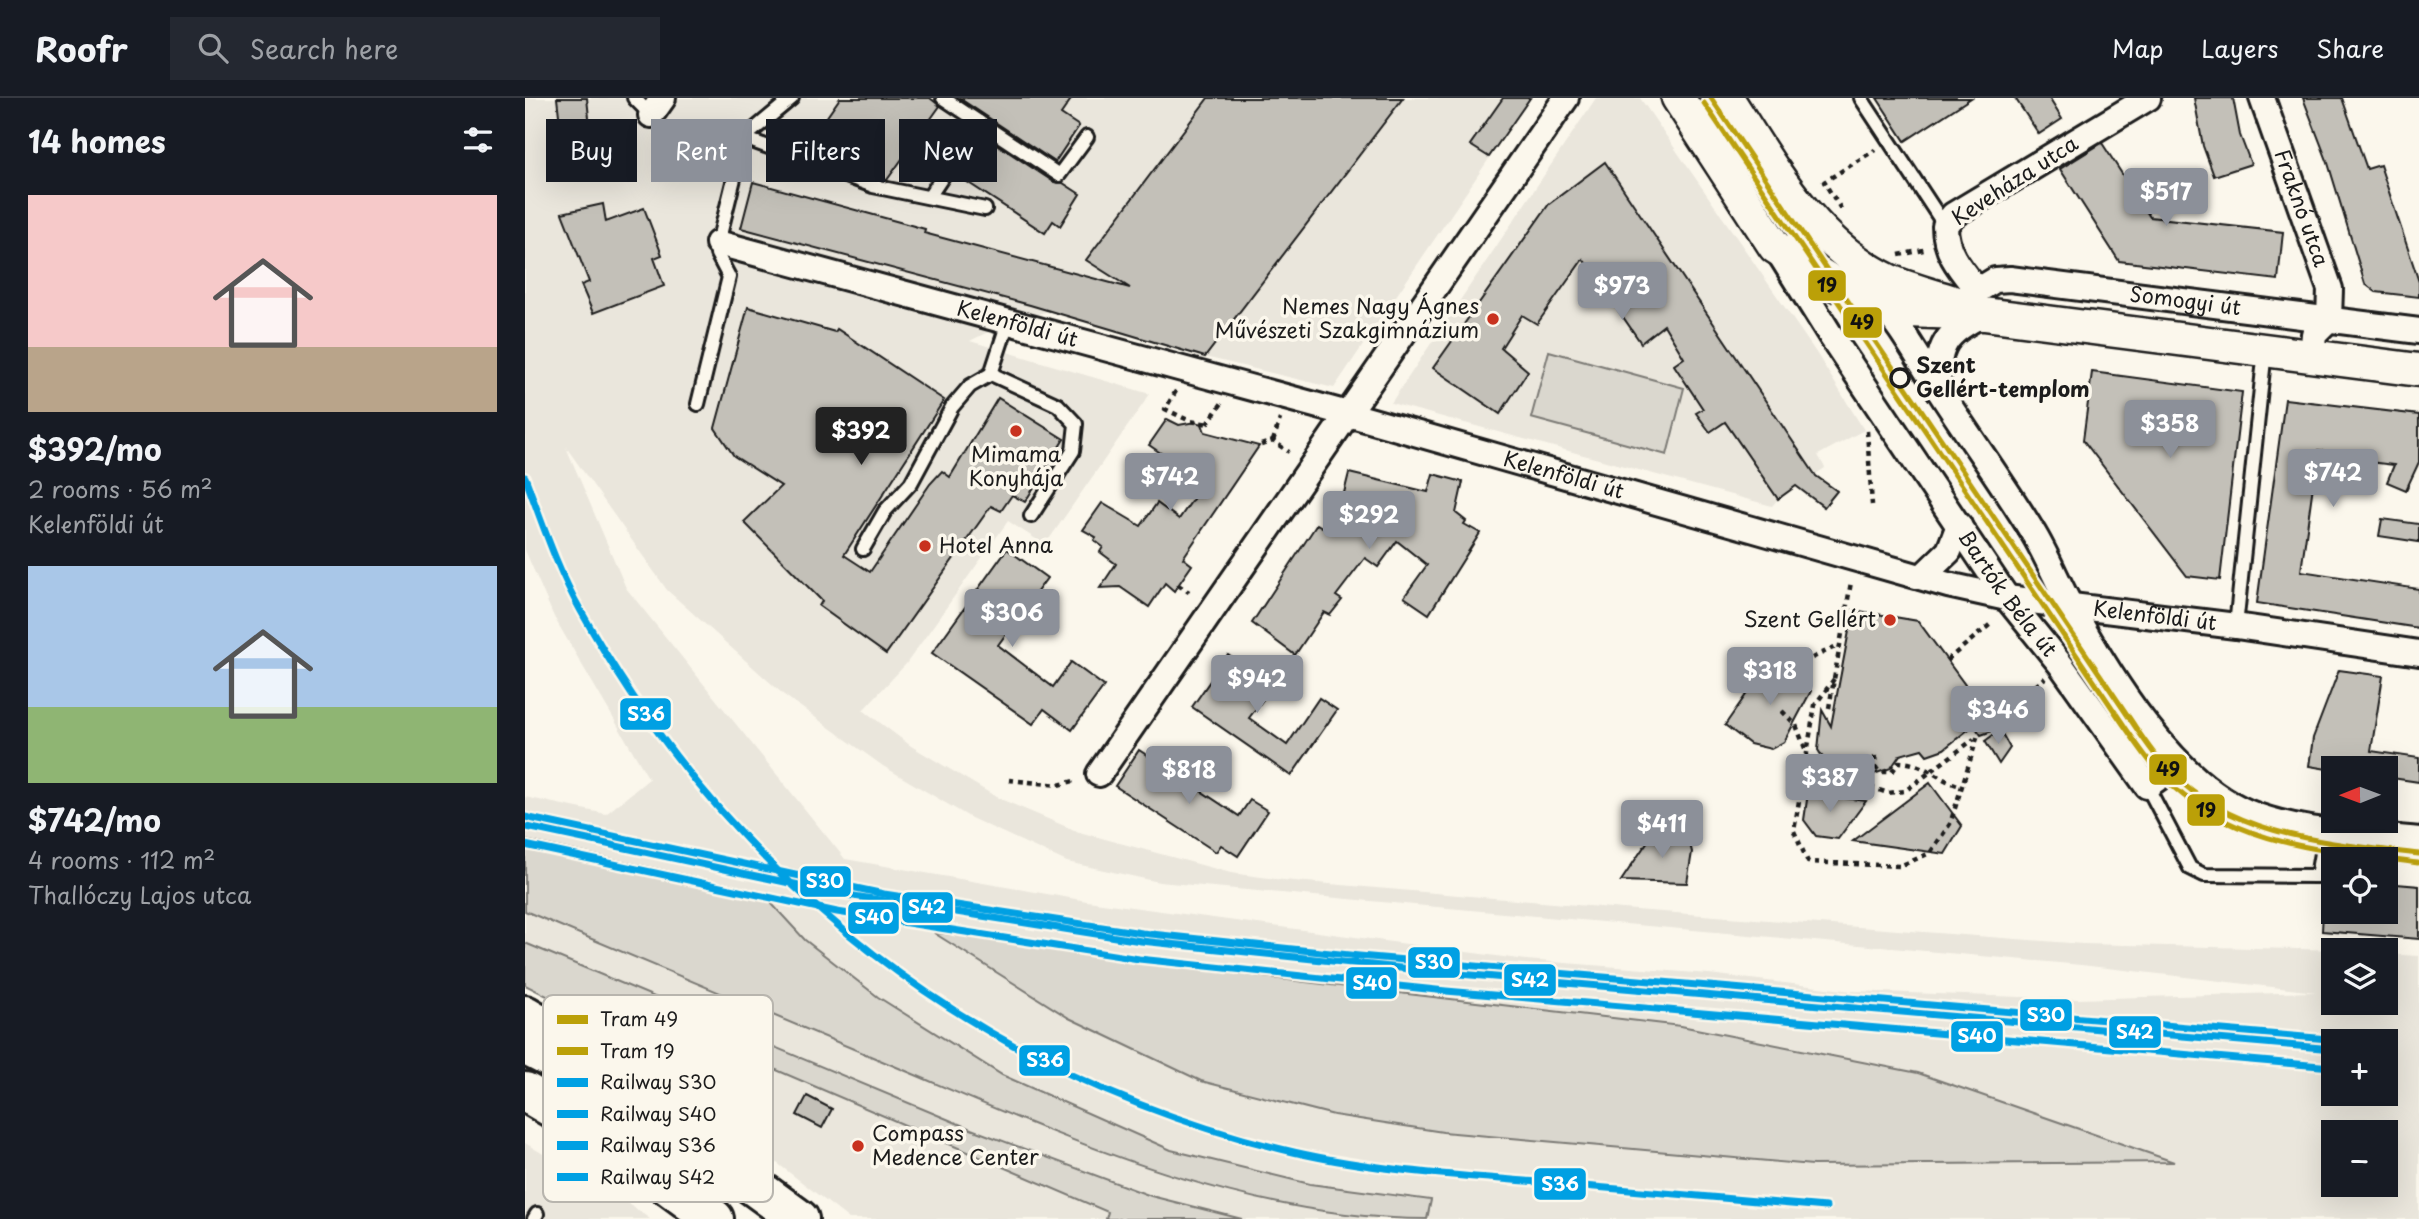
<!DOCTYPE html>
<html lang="en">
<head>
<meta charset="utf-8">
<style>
  body { margin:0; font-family:"Playpen Sans",sans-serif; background:#242831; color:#f1f3f6; height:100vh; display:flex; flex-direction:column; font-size:26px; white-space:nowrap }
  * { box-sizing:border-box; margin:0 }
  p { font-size:23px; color:#9ea1a6 }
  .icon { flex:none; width:38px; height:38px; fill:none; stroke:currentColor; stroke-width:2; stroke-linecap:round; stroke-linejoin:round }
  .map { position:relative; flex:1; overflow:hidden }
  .sheet { display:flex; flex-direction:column; background:#171b24; width:525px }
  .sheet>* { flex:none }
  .guide { position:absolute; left:21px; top:21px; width:665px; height:63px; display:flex; gap:14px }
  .needle { width:46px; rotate:269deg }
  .controls { position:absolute; left:1796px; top:658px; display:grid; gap:14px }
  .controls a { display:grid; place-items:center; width:77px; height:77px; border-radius:0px; background:#171b24; box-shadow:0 7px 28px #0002; font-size:35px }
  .price { position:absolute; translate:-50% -60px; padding:0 16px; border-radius:7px; background:#8c9099; color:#fff; font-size:23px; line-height:46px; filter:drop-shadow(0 2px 4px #0008) }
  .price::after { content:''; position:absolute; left:50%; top:42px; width:21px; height:16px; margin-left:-10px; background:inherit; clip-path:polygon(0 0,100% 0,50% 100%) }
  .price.current { background:#222; color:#fff }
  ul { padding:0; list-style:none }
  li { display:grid; align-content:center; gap:14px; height:371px; padding:0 28px }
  li span { display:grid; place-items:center; height:217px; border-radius:0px; color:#555 }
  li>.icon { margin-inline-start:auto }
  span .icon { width:126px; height:126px; fill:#fffc; stroke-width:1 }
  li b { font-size:30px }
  h2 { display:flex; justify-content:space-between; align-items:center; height:84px; padding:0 28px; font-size:30px }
  .tag { padding:0 24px; border-radius:0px; background:#171b24; box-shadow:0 7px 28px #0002; font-size:24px; line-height:63px }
  .tag.current { background:#8c9099; color:#fff }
  header { display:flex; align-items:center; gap:42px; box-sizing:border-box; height:98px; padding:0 35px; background:#171b24; border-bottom:2px solid #363941 }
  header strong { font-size:33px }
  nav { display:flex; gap:38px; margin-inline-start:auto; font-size:24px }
  .search { width:490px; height:63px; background:#242831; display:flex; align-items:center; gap:18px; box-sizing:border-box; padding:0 24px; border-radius:0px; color:#9ea1a6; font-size:26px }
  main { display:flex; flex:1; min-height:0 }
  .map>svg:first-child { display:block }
  .built { fill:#eae6dc; fill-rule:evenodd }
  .green { fill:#dad7ce; stroke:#7b7a75; stroke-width:2 }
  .building { fill:#c3c0b8; stroke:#1c1c1c; stroke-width:2 }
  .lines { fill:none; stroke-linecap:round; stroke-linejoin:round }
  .service-casing { stroke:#1c1c1c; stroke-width:18 }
  .minor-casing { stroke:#1c1c1c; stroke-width:30 }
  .tertiary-casing { stroke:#1c1c1c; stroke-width:37 }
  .secondary-casing { stroke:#1c1c1c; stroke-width:40 }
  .primary-casing { stroke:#1c1c1c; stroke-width:44 }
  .path { stroke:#1c1c1c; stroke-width:4.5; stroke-dasharray:5 5; stroke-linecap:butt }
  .service { stroke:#fbf7ec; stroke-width:12 }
  .minor { stroke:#fbf7ec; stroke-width:24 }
  .tertiary { stroke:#fbf7ec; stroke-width:32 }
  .secondary { stroke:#fbf7ec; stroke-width:35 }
  .primary { stroke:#fbf7ec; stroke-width:38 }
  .rail-1-casing { stroke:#fbf7ec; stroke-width:12 }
  .rail-2-casing { stroke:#fbf7ec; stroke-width:12 }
  .rail-3-casing { stroke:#fbf7ec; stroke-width:12 }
  .rail-4-casing { stroke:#fbf7ec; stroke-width:12 }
  .rail-1 { stroke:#00a0e3; stroke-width:7 }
  .rail-2 { stroke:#00a0e3; stroke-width:7 }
  .rail-3 { stroke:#00a0e3; stroke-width:7 }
  .rail-4 { stroke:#00a0e3; stroke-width:7 }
  .tram-1-casing { stroke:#fbf7ec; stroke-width:10 }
  .tram-2-casing { stroke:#fbf7ec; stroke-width:10 }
  .tram-1 { stroke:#bba008; stroke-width:5 }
  .tram-2 { stroke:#bba008; stroke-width:5 }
  .poi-dot { fill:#c8321e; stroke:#fbf7ec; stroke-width:2.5 }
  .stop-dot { fill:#fbf7ec; stroke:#1c1c1c; stroke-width:3.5 }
  .labels { text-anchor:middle; stroke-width:7; stroke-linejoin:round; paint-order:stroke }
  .street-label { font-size:21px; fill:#1c1c1c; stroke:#fbf7ec }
  .poi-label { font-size:21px; fill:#1c1c1c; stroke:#fbf7ec; text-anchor:end }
  .stop-label { font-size:21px; font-weight:bold; fill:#1c1c1c; stroke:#fbf7ec; text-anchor:start }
  .key { fill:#fbf7ec; stroke:#b8b5ae; stroke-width:2 }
  .key-label { font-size:19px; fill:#1c1c1c }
  .line-badge { stroke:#fbf7ec; stroke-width:2.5 }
  .badge-label { font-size:19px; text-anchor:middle; font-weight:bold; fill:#fff }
  .pale-badge-label { font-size:19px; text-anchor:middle; font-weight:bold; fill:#111 }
</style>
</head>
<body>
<header>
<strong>Roofr</strong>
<div class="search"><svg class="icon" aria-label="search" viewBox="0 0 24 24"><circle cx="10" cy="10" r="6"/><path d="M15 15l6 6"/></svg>Search here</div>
<nav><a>Map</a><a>Layers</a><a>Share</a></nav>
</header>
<main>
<section class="sheet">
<h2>14 homes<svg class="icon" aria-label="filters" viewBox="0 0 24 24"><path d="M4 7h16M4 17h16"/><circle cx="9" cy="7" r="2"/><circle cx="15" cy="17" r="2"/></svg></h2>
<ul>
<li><span style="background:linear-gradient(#f6c9c9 70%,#b9a48a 0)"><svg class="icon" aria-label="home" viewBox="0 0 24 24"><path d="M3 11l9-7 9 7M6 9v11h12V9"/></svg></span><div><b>$392/mo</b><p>2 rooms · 56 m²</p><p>Kelenföldi út</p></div></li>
<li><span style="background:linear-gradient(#a9c7e8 65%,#8fb573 0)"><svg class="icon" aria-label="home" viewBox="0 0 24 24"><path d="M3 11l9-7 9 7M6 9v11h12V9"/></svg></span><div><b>$742/mo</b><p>4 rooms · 112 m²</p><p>Thallóczy Lajos utca</p></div></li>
</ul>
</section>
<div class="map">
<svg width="1894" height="1121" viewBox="0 0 1894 1121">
  <rect width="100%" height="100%" fill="#fbf7ec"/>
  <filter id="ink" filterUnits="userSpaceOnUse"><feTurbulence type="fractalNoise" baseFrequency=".0143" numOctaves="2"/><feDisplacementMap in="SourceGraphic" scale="14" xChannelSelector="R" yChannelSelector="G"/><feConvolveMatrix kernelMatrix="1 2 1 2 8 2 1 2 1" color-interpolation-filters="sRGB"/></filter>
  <g filter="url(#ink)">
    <g class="built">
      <path d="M0 0H1005L809 290 680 259 524 213 483 224 445 243 625 296 520 447 483 423 381 566 338 612 386 648 473 700 554 734 706 775 758 782 1098 811 1558 846 1817 852H1808V905H1860V856L1894 858V1121H902L905 1102 785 1086 646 1052 477 977 353 899 280 842 235 793 0 742V699L81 716 124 681 29 519 0 452ZM41 349 142 492 259 597 358 668 446 720 542 764 634 784 1556 867 1791 894 1552 901 1327 893 1184 876 1001 862 562 803 320 761 101 490ZM411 836 484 842 618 865 1156 928 1393 975 1646 1064 1288 1067 918 1034 809 1017 676 983 544 920ZM1808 943H1860V996H1808ZM1808 1034H1860V1087H1808Z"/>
      <polygon points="1071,0 1115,0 1292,256 1339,332 1293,357 1300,370 1253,401 1247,408 866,305"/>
      <polygon points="0,813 458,1006 636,1075 776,1110 872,1121 717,1121 626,1098 446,1031 0,845"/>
      <polygon points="207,953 583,1114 581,1121 324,1121 174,1004"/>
      <polygon points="0,1045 55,1078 60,1074 125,1121 0,1121"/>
    </g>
    <g class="green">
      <polygon points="1024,253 1159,290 1142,357 1006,320"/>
      <path d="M0 742 235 793 280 842 353 899 477 977 646 1052 785 1086 906 1102 902 1121C719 1121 547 1043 381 973 254 920 127 867 0 813Z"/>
      <polygon points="409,835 484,842 618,865 1156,928 1393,975 1649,1064 1288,1067 918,1034 809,1017 676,983 544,920"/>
      <polygon points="0,845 446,1031 626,1098 717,1121 581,1121 583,1114 207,953 174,1004 46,910 0,887"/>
    </g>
    <g class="building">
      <polygon points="32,0 62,0 67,49 38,52"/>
      <polygon points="315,0 405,0 415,8 362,82 355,81 290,36"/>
      <polygon points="434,0 547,0 536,16 554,28 530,64"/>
      <polygon points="683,0 878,0 680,259 505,207 216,130 228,84 400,131 399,135 605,190 561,162"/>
      <polygon points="978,0 1005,0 964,59 945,47"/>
      <polygon points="1352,0 1446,0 1380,43"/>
      <polygon points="1490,0 1524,0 1537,21 1514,36"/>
      <polygon points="1669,0 1708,0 1715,37 1726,66 1689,78 1678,48"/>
      <polygon points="1778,0 1817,0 1842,71 1855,67 1894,184 1894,199 1851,194 1840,186 1803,65"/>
      <polygon points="456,36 529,84 538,85 555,96 535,128 528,123 520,135 430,76"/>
      <polygon points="1577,45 1625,119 1758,134 1753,182 1594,163 1535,71"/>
      <polygon points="1080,64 1291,378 1312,393 1299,409 1271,388 1253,401 1200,324 1185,334 1171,315 1178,311 1149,267 1159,260 1139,227 1116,245 1058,161 1012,226 997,217 976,250 1003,273 975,316 908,270 1024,106"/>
      <polygon points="78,106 81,124 119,110 137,157 129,160 139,188 68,215 56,187 64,184 37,115"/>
      <polygon points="223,209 310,234 312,231 419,302 319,457 345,474 405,386 417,373 425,379 473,300 539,341 500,404 487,397 476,413 466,408 361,556 294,508 297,503 219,424 256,388 209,358 190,330"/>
      <polygon points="1567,274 1717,294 1695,482 1662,478 1558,342"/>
      <polygon points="1760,301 1894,317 1894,364 1881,392 1862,384 1869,367 1844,364 1845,359 1793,352 1776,473 1894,491 1894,530 1732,505"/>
      <polygon points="642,321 654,327 670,324 677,326 680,334 734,348 658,460 667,467 649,493 640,485 624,509 595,489 575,490 591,466 575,454 578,449 569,442 571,439 558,432 577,405 616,428 632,405 654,421 679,385 624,347"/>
      <polygon points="824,375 903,394 908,376 938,384 931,415 941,423 939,426 955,435 904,516 879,499 902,467 872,443 853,469 840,460 811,498 817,502 805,517 799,514 770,557 727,525 792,426 797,429 818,399"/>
      <polygon points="1857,421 1894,426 1894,444 1854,438"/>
      <polygon points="482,451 522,480 473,547 528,589 546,564 579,588 547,632 519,611 508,626 407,555"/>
      <polygon points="1328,512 1393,523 1460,614 1469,615 1478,629 1456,637 1449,627 1419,651 1402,657 1397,651 1375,657 1366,670 1293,696 1298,660 1293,652 1297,612 1306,628"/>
      <polygon points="703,557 748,588 724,620 762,647 794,600 812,612 766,678 667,609"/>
      <polygon points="1248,558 1260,573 1280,582 1286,593 1259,644 1246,651 1225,646 1200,627"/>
      <polygon points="1814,572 1858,578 1846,653 1894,660 1894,684 1860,679 1860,670 1808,672 1784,668 1788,640"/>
      <polygon points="1475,632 1485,650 1474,666 1460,643"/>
      <polygon points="614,652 714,718 725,702 743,713 713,758 696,747 691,754 590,688"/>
      <polygon points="1405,685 1437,728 1420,756 1328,743"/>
      <polygon points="1283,695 1341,703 1313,741 1291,738 1279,722"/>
      <polygon points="1133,728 1159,740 1165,746 1167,754 1162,785 1096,783"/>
      <polygon points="1860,785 1894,788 1894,841 1797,833 1798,814 1860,814"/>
      <polygon points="282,998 307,1011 297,1030 272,1017"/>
    </g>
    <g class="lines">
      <defs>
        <g id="service">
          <polyline points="109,0 126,17"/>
          <polyline points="418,0 534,77 562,39"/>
          <polyline points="1336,0 1420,128"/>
          <polyline points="219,40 348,88 460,111"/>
          <polyline points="404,99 454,24"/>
          <polyline points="466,276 533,307 551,326 548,353 506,418"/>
          <polyline points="173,306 204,179 192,156 193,145 219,40 267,0"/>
          <polyline points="338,451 360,413 386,385 427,309 445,288 466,276 483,224"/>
          <polyline points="1711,528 1740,252"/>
          <polyline points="1622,688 1665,770 1679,777 1792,778 1800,732"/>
          <polyline points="9,1121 12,1116"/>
        </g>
        <g id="minor">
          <path id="s1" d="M1737 0 1805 191 1804 221 1789 236 1787 258"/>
          <polyline points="126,17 138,0"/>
          <path id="s2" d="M193 145 823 316 1423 487 1482 500 1711 528 1894 555"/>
          <path id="s3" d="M1251 150 1306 238 1482 500 1536 567 1622 688 1653 666"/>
          <path d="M1452 192C1436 172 1420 155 1420 128L1428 117 1623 0"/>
          <path d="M1351 201C1376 227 1394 262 1414 292 1444 339 1478 385 1507 433 1522 457 1532 484 1546 509 1584 578 1647 682 1722 714 1775 736 1838 736 1894 742"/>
          <path id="s4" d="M1432 205 1470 182 1485 181 1894 233"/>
          <path d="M1414 292C1410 248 1421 234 1459 216"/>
          <polyline points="1397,479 1424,453 1434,427"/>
          <polyline points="574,676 1041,0"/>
        </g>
        <g id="tertiary">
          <polyline points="1153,0 1250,149 1312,187 1356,206 1383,213 1459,216 1894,272"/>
          <path d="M1202 0C1246 68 1288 147 1365 183 1386 192 1410 198 1432 205"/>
        </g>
        <polyline id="secondary" points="0,949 45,972 94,990"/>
        <g id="primary">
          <polyline points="0,917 47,945 94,990 274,1121"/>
          <polyline points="0,994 80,1041 189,1121"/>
        </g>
      </defs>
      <use href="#service" class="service-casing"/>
      <use href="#minor" class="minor-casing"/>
      <use href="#tertiary" class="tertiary-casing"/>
      <use href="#secondary" class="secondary-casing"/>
      <use href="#primary" class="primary-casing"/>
      <g class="path">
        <polyline points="1316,111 1299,84 1350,52"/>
        <polyline points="1374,157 1403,151"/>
        <polyline points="651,293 640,311 665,323 684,326"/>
        <polyline points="682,326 697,305"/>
        <polyline points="1342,333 1347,407"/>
        <polyline points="748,343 755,321"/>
        <polyline points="736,347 748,343 764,354"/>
        <polyline points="653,487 664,494"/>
        <polyline points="1422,562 1467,525"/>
        <polyline points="1260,573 1314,547"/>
        <polyline points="1309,581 1290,607 1269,733 1283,764 1375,768 1405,755 1425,726 1454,634"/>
        <polyline points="1304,610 1326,484"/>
        <polyline points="1257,613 1271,627 1281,653"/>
        <polyline points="1472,620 1520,580"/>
        <path d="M1350 658 1351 670 1355 674H1367L1374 664C1401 665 1410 681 1436 688"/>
        <polyline points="484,682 533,687 553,682"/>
        <polyline points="1345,689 1363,695 1380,693 1449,641"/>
      </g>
      <use href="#service" class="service"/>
      <use href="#minor" class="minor"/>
      <use href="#tertiary" class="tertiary"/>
      <use href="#secondary" class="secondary"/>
      <use href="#primary" class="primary"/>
      <defs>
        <polyline id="rail-1" points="0,719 359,796 617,835 834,858 1827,943"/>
        <polyline id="rail-2" points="0,747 312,814 614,861 921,893 1807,969"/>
        <path id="rail-3" d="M0 379C17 424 32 471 56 513 207 786 453 976 756 1051 840 1072 927 1077 1012 1084 1108 1092 1205 1101 1301 1109"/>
        <polyline id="rail-4" points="2,729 316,796 616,843 923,875 1808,951"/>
      </defs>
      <use href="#rail-1" class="rail-1-casing"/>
      <use href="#rail-2" class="rail-2-casing"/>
      <use href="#rail-3" class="rail-3-casing"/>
      <use href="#rail-4" class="rail-4-casing"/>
      <use href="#rail-1" class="rail-1"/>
      <use href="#rail-2" class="rail-2"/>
      <use href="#rail-3" class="rail-3"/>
      <use href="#rail-4" class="rail-4"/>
      <defs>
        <path id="tram-1" d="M1186 0 1603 618C1616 637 1628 657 1645 674 1711 740 1806 745 1894 756"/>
        <path id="tram-2" d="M1179 5 1596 623C1609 642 1622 662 1638 679 1705 748 1803 753 1893 765"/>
      </defs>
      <use href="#tram-1" class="tram-1-casing"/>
      <use href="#tram-2" class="tram-2-casing"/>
      <use href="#tram-1" class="tram-1"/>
      <use href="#tram-2" class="tram-2"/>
    </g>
  </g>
  <g class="poi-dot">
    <circle cx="968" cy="221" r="7"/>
    <circle cx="491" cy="333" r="7"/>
    <circle cx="400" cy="448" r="7"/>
    <circle cx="1365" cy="522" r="7"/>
    <circle cx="333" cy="1048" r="7"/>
  </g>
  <circle class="stop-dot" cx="1375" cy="280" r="9"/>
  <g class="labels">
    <g class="street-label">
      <text transform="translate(1490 83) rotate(-33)" y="7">Keveháza utca</text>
      <text dy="7" stroke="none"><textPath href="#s1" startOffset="117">Fraknó utca</textPath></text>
      <text dy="7" stroke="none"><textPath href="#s4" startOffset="236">Somogyi út</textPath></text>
      <text dy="7" stroke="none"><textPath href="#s2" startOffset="310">Kelenföldi út</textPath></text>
      <text dy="7" stroke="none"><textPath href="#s2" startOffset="877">Kelenföldi út</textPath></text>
      <text dy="7" stroke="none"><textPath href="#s3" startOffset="416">Bartók Béla út</textPath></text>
      <text dy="7" stroke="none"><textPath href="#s2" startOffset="1486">Kelenföldi út</textPath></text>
    </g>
    <g class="poi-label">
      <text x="954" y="216">Nemes Nagy Ágnes<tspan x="954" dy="24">Művészeti Szakgimnázium</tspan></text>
      <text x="491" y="364" text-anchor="middle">Mimama<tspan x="491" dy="24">Konyhája</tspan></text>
      <text x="414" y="455" text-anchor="start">Hotel Anna</text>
      <text x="1351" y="529">Szent Gellért</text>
      <text x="347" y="1043" text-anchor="start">Compass<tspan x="347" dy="24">Medence Center</tspan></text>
    </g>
    <g class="stop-label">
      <text x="1391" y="275">Szent<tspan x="1391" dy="24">Gellért-templom</tspan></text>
    </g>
  </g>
  <rect x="18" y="897" width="230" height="207" rx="10" class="key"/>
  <rect x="32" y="917" width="31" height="9" fill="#bba008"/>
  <rect x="32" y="949" width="31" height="8" fill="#bba008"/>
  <rect x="32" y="980" width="31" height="9" fill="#00a0e3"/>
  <rect x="32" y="1012" width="31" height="8" fill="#00a0e3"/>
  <rect x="32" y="1043" width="31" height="9" fill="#00a0e3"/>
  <rect x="32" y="1075" width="31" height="8" fill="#00a0e3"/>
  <g class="key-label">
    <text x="75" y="928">Tram 49</text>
    <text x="75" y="960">Tram 19</text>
    <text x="75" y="991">Railway S30</text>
    <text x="75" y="1023">Railway S40</text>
    <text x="75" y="1054">Railway S36</text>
    <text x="75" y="1086">Railway S42</text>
  </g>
  <g class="line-badge">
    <rect x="1282" y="171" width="40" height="33" rx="7" fill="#bba008"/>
    <rect x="1317" y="208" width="41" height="33" rx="7" fill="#bba008"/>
    <rect x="94" y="599" width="53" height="34" rx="7" fill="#00a0e3"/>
    <rect x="1623" y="655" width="40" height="33" rx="7" fill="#bba008"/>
    <rect x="1661" y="695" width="40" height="34" rx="7" fill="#bba008"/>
    <rect x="274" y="767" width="53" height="33" rx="7" fill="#00a0e3"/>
    <rect x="376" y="793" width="53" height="33" rx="7" fill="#00a0e3"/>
    <rect x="322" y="803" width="53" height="34" rx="7" fill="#00a0e3"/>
    <rect x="882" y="848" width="54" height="33" rx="7" fill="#00a0e3"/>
    <rect x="978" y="865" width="54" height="34" rx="7" fill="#00a0e3"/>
    <rect x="820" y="868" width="53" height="34" rx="7" fill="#00a0e3"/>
    <rect x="1494" y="900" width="54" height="34" rx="7" fill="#00a0e3"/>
    <rect x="1583" y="917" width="54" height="34" rx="7" fill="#00a0e3"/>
    <rect x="1425" y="922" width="54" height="33" rx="7" fill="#00a0e3"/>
    <rect x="493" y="946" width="53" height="33" rx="7" fill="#00a0e3"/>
    <rect x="1008" y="1069" width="54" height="34" rx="7" fill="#00a0e3"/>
  </g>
  <g class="badge-label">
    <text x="121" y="623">S36</text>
    <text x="300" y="790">S30</text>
    <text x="402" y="816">S42</text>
    <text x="349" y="826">S40</text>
    <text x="909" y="871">S30</text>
    <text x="1005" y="889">S42</text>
    <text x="847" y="892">S40</text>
    <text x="1521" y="924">S30</text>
    <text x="1610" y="941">S42</text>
    <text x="1452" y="945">S40</text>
    <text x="520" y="969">S36</text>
    <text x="1035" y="1093">S36</text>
  </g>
  <g class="pale-badge-label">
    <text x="1302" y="194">19</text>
    <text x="1337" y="231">49</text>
    <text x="1643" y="678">49</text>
    <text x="1681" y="719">19</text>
  </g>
</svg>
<div class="controls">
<a><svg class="needle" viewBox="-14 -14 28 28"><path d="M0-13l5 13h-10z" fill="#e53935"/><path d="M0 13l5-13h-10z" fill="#9ea1a6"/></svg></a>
<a><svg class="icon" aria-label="locate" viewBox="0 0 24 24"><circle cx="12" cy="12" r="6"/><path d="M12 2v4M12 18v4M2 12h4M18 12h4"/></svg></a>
<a><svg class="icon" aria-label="layers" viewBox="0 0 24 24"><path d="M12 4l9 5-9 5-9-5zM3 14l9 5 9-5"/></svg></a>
<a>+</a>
<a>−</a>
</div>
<b class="price" style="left:1641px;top:130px">$517</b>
<b class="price" style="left:1097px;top:224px">$973</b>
<b class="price" style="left:1645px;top:362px">$358</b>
<b class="price current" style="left:336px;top:369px">$392</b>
<b class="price" style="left:1808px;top:411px">$742</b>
<b class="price" style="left:645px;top:415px">$742</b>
<b class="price" style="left:844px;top:453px">$292</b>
<b class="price" style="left:487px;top:551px">$306</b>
<b class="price" style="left:1245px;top:609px">$318</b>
<b class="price" style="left:732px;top:617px">$942</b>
<b class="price" style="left:1473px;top:648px">$346</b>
<b class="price" style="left:664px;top:708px">$818</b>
<b class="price" style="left:1305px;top:716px">$387</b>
<b class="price" style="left:1137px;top:762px">$411</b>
<div class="guide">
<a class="tag">Buy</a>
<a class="tag current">Rent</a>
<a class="tag">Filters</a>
<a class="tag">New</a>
</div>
</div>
</main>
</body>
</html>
